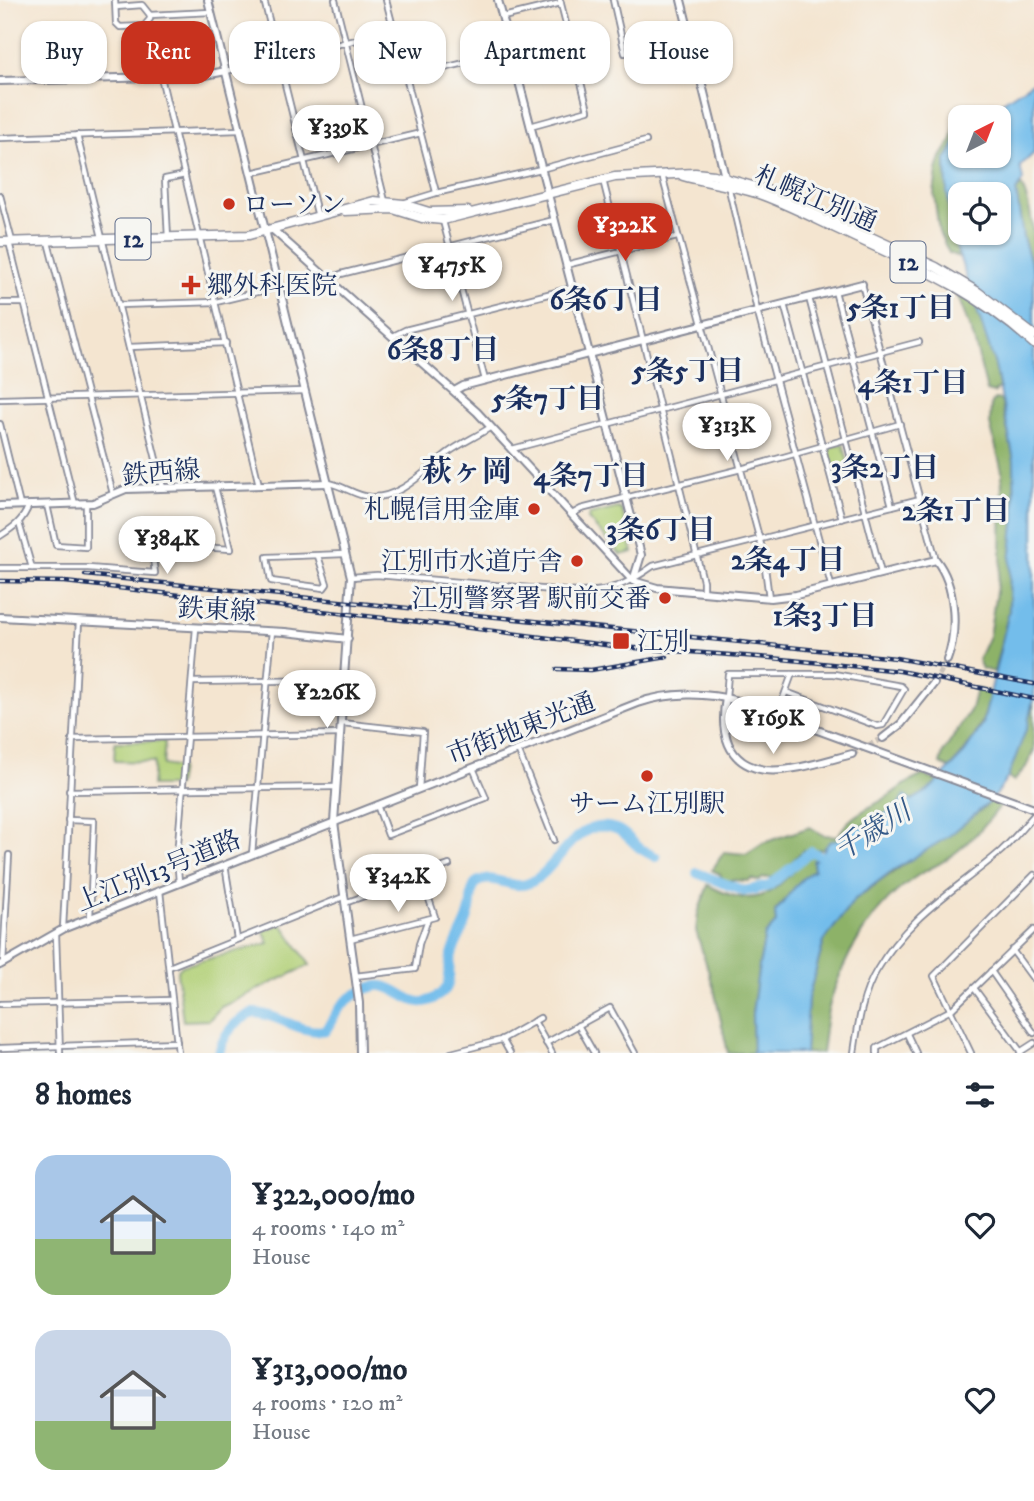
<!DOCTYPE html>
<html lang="en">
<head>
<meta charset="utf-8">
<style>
  body { margin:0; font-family:"IM FELL DW Pica","Noto Serif JP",serif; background:#f6f6f7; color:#1f2937; height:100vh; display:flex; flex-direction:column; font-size:26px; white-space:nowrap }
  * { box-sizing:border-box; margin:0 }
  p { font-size:23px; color:#747a83 }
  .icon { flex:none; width:38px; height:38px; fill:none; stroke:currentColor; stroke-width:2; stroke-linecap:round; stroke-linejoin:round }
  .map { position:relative; height:1053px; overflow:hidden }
  .side { display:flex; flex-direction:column; background:#fff; flex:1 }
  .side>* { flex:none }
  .top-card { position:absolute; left:21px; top:21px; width:992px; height:63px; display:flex; gap:14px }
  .needle { width:46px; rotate:42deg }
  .tools { position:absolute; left:948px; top:105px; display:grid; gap:14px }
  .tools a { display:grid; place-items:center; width:63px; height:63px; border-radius:14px; background:#fff; box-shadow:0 2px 5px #0004; font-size:35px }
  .price { position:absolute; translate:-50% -60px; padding:0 16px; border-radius:24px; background:#fff; color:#222; font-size:23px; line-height:46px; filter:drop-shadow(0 2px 4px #0008) }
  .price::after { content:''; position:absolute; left:50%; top:42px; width:21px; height:16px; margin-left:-10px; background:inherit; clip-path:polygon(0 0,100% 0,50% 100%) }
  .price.on { background:#c8321e; color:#fff }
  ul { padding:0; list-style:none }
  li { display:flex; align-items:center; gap:21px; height:175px; padding:0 35px }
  li span { display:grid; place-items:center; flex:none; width:196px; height:140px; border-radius:21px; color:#555 }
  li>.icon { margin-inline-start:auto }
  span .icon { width:84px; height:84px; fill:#fffc; stroke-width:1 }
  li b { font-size:30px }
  h2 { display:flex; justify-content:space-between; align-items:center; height:84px; padding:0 35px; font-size:30px }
  .pill { padding:0 24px; border-radius:21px; background:#fff; box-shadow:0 2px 5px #0004; font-size:24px; line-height:63px }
  .pill.on { background:#c8321e; color:#fff }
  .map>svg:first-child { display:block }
  .green { fill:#b2d078; stroke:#66806b; stroke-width:2 }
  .forest { fill:#8db268; stroke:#547063; stroke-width:2 }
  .water { fill:#73bdeb; stroke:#4776a4; stroke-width:2; fill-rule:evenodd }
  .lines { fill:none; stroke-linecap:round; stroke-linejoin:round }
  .river { stroke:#73bdeb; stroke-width:10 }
  .secondary-tunnel { stroke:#c9c1b9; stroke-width:6; stroke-dasharray:6 3; stroke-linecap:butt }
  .street-casing { stroke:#888a97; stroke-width:8 }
  .secondary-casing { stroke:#888a97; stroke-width:10 }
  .highway-casing { stroke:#888a97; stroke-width:11 }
  .street { stroke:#fff; stroke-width:4.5 }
  .secondary { stroke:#fff; stroke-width:6 }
  .highway { stroke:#fff; stroke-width:8 }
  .rail-casing { stroke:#1b2f5e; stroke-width:4.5 }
  .rail { stroke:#f6f6f2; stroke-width:2; stroke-dasharray:5; stroke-linecap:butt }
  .poi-dot { fill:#c8321e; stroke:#f6f6f2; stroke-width:2.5 }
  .labels { text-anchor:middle; stroke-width:6; stroke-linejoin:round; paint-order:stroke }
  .shield { fill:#f6f6f2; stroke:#5d6b8a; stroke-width:2 }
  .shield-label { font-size:24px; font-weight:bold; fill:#1b2f5e }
  .street-label { font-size:26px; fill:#1b2f5e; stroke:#f6f6f2 }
  .poi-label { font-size:26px; fill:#1b2f5e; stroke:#f6f6f2; text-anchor:start }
  .neighbourhood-label { font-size:28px; font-weight:bold; fill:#1b2f5e; stroke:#f6f6f2 }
  .water-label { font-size:28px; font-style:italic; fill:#355a88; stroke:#f6f6f2 }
  .quarter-label { font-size:30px; font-weight:bold; fill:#1b2f5e; stroke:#f6f6f2 }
</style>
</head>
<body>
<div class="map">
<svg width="1034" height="1053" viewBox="0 0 1034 1053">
  <rect width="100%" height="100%" fill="#f6f6f2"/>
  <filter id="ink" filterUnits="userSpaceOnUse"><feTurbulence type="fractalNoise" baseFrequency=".0143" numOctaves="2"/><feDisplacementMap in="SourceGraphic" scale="14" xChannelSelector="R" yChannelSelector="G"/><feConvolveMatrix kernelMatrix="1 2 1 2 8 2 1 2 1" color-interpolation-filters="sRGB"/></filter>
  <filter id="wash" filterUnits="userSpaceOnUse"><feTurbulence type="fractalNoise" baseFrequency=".00686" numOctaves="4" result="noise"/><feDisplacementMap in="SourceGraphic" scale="28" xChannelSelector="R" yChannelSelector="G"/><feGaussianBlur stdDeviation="1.57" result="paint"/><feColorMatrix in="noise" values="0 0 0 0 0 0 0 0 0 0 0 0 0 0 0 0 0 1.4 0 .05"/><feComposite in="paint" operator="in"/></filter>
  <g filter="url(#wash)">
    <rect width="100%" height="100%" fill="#f4e5d0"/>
    <g class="green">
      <polygon points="843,444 852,476 835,480 825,448"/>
      <polygon points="618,508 622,510 633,552 621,555 588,519 589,515"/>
      <polygon points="165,741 163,765 180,768 177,786 152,786 154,762 114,761 115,742"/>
      <polygon points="282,924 310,965 221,1007 209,1020 183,1021 177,972 181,966 269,943 263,931"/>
    </g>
    <g class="forest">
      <path d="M961 119V136C953 143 953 152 946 159 947 192 949 225 959 257L949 253 939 232 934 194 937 170 941 157 952 140 955 122Z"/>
      <path d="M1021 185C1034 210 1034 242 1034 272L1023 238 1016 191Z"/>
      <path d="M957 294C963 297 973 301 977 306 987 319 996 369 999 387L994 393 987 391 974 339Z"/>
      <polygon points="995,399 1001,400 1014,460 1015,516 1010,563 1009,611 994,672 982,669 978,660 989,636 1001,561 1002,471 990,424 991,403"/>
      <path d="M976 689 991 693C985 723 971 746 950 768L940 764 943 753 971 709Z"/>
      <polygon points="1033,701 1034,750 1026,767 1014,781 1008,777 1026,727"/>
      <path d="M923 775 938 781 928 791 912 800 905 796C893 813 874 820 855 828 850 830 847 835 842 838 834 842 829 841 824 849L803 850 777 877 763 878 759 881 751 879 749 881 731 880 724 882 720 874 712 870 724 852 746 854 763 843 810 827 823 835 838 836C850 813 870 809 890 795 900 787 910 781 923 775Z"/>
      <path d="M992 800 1001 805C985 826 967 846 944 861 936 866 928 869 920 874 873 904 842 957 828 1010 825 1024 824 1039 822 1053H805L808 998 824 941 854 900 984 808Z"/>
      <path d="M811 853 819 857 813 861 814 870C798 879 788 898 775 911L776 923 765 935 758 972 752 1014 753 1053H728L714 989 696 931 698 913 708 885C763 915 775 888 811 853Z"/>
    </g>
    <path class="water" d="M1034 81V153L1020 166 1023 180 1016 191 1023 238 1034 272V695L1027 727 1008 777 992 800 949 836 889 873 854 900 824 941 808 998 805 1053H753L752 1014 758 972 765 935 776 923 775 912C788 898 798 879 814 870L813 861 823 856 824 849 829 842 843 838 854 828 864 826 898 806 905 795 912 800 928 791 963 755 983 724 1009 611 1010 563 1015 516 1014 460 995 365 954 240 947 192 946 159C953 152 953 143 961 136V156H999V117H980ZM961 194H999V233H961Z"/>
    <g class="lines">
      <g class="river">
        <polyline points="697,873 744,891 769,886 811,851 820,856 833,857"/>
        <path d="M219 1053C223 1035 235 1020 253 1013 278 1013 300 1035 326 1030 332 1021 336 1011 344 1003 353 995 372 984 383 986 406 991 415 1015 442 993 453 985 447 969 451 958 456 938 470 923 471 902 472 894 471 889 477 882 494 873 512 891 529 883 559 870 575 814 616 829 627 833 632 843 641 849 646 852 651 855 656 857"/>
      </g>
    </g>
  </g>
  <g filter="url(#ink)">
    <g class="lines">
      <g class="secondary-tunnel">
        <polyline points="934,683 947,660"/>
        <polyline points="852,754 883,738"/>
      </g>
      <defs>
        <g id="street">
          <polyline points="115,0 116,23 120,27 144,26 150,19 150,15"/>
          <polyline points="264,0 318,217"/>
          <polyline points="335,0 385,201"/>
          <polyline points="386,0 436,192"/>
          <polyline points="613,0 625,53"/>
          <polyline points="116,7 142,5 150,15"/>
          <polyline points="150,15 211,12"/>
          <polyline points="503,17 561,3"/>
          <polyline points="226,71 394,31"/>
          <polyline points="161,77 259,485"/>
          <polyline points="406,77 511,52"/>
          <polyline points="530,126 588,110 560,0"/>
          <polyline points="77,135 163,488"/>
          <polyline points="0,138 240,130"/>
          <polyline points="251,173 421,133"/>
          <polyline points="662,175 763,552 769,598"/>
          <polyline points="603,180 703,581 703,592"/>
          <polyline points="728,185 757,310 831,585"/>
          <polyline points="0,195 12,241"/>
          <polyline points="403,203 436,193 541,169 646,141"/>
          <polyline points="443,221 485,380"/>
          <polyline points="168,238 165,179 185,175"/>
          <polyline points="9,242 75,504"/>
          <polyline points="48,242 113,494"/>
          <polyline points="566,265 677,237"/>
          <polyline points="329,279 341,274 554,220"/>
          <polyline points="862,284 936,560"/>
          <polyline points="835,291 892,506"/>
          <polyline points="809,298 881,573"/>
          <polyline points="0,303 24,303"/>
          <polyline points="784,304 842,519"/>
          <polyline points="119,305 216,302 278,287"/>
          <polyline points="393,336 405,330 572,288"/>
          <polyline points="129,347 226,343"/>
          <polyline points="0,399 305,391"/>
          <polyline points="0,424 20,505"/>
          <polyline points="512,449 919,342"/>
          <path d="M328 483C343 485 355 496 370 497 401 499 426 469 449 452 462 443 477 436 491 427"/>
          <polyline points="47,505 56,545 86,547 86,503"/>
          <polyline points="572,514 581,509 741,469 900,424"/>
          <polyline points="19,523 32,568"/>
          <path d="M0 536C14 527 23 521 29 505"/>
          <polyline points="318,556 327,584 324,588 271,581 267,557 345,554"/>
          <polyline points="0,568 88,568 155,573 151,544 231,549 215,487"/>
          <path d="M351 577 377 575 577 592C608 593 628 584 653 566L920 499"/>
          <polyline points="192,682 345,680"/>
          <polyline points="726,698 728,674 834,674 901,686 904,689 883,725 877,726 786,692"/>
          <polyline points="777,715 792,674"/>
          <polyline points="342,723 423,732 419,789"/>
          <polyline points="72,739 341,734"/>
          <polyline points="518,750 554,840"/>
          <polyline points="69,791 336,787"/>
          <polyline points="377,805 388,835 486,798 473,768"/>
          <polyline points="68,820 94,821 90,917"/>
          <polyline points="252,854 272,631"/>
          <polyline points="225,865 237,939"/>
          <polyline points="179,882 177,856 196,628"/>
          <polyline points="160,891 178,1053"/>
          <polyline points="345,903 449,865"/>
          <polyline points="63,928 79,621"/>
          <polyline points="56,934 60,1053"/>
          <polyline points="350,939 435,917 421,875"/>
          <polyline points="1012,950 1034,980"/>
          <polyline points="3,963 9,855"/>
          <polyline points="169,967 343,897"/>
          <polyline points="991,971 1034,1033"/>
          <polyline points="355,976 415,969 419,944 428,919"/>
          <polyline points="974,988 1021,1052"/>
          <polyline points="0,1004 172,1000"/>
          <polyline points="534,1021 552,1053"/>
          <polyline points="578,1025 594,1053"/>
          <polyline points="907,1034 916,1053"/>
          <polyline points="502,1039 510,1053"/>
          <polyline points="546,1043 610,1008 635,1053"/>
          <polyline points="0,1048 177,1042"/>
          <polyline points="1020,1052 1034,1043"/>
          <polyline points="451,1053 501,1040 540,1018"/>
          <path d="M854 1053C858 1025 862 994 877 970 909 915 955 891 1001 851 1013 840 1023 827 1034 815"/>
          <polyline points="877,1053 877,1048 951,1010 1034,930"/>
          <polyline points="971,1053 934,976 1034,875"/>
        </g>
        <g id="secondary">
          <polyline points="208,0 351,577 334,822 359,1003 360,1053"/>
          <polyline points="498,0 641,555 633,581"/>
          <polyline points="681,0 726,181"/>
          <polyline points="0,81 200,76 226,71"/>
          <path d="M273 230 477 412 633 581 657 588 771 598 796 595 936 560C956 585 958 631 947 660"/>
          <polyline points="454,391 463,386 862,284"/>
          <polyline points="0,506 93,503 126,489 328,483"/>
          <polyline points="0,617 285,632 348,639"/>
          <path d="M726 698C720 731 726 764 765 770 790 773 828 760 852 754"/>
          <polyline points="883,738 901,724 934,683"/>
          <path d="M0 965 65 928 638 703C669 692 706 692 738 701L1034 809"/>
        </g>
        <g id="highway">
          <path d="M683 176C707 183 732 185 756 193 788 204 819 221 850 235 919 267 976 291 1034 344"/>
          <polyline points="345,211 393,209 422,218 443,220 615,177 695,173 714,175 773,192 936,267 978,292 1034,335"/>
          <polyline points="0,242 249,235 374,201 403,204 429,212 468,211"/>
        </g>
      </defs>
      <use href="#street" class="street-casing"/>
      <use href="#secondary" class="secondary-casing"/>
      <use href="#highway" class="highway-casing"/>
      <use href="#street" class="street"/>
      <use href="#secondary" class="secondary"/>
      <use href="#highway" class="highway"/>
      <defs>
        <g id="rail">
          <polyline points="85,575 896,658 1034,684"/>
          <polyline points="0,581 65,582 446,625 621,647 772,658 900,671 1034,699"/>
          <polyline points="557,669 591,670 667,657"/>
        </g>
      </defs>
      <use href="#rail" class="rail-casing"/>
      <use href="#rail" class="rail"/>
    </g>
  </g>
  <g class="poi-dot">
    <circle cx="229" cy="204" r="7"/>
    <path d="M187.5 274.5h7v7h7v7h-7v7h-7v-7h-7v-7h7z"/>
    <circle cx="534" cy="509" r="7"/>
    <circle cx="577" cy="561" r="7"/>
    <circle cx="665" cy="598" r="7"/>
    <rect x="612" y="632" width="18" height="18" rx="3.5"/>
    <circle cx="647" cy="776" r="7"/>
  </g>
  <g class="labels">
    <g class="shield">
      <rect x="115.5" y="218.5" width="35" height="41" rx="5"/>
      <rect x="890.5" y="241.5" width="35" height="41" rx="5"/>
    </g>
    <g class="shield-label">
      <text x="133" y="247">12</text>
      <text x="908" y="270">12</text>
    </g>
    <g class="street-label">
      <text transform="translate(816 198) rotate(23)" y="9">札幌江別通</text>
      <text transform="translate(161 472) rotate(-5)" y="9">鉄西線</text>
      <text transform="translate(217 609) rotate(3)" y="9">鉄東線</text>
      <text transform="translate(521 728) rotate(-21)" y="9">市街地東光通</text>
      <text transform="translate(158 870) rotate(-22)" y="9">上江別13号道路</text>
    </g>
    <g class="poi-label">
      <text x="243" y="213">ローソン</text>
      <text x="207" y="294">郷外科医院</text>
      <text x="520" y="518" text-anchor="end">札幌信用金庫</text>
      <text x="563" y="570" text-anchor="end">江別市水道庁舎</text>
      <text x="651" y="607" text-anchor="end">江別警察署 駅前交番</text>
      <text x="637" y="650">江別</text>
      <text x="647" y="812" text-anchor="middle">サーム江別駅</text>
    </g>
    <g class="neighbourhood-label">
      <text x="606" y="309">6条6丁目</text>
      <text x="901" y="317">5条1丁目</text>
      <text x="443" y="359">6条8丁目</text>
      <text x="688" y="380">5条5丁目</text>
      <text x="913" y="392">4条1丁目</text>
      <text x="548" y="408">5条7丁目</text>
      <text x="885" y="477">3条2丁目</text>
      <text x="591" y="485">4条7丁目</text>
      <text x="956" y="520">2条1丁目</text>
      <text x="661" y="539">3条6丁目</text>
      <text x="788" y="569">2条4丁目</text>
      <text x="825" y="625">1条3丁目</text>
    </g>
    <g class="water-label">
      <text transform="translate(872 830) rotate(-32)" y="10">千歳川</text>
    </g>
    <g class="quarter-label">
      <text x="467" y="481">萩ヶ岡</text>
    </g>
  </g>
</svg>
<div class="tools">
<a><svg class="needle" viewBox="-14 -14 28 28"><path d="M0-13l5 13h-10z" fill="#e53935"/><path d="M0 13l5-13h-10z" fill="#747a83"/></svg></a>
<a><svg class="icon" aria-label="locate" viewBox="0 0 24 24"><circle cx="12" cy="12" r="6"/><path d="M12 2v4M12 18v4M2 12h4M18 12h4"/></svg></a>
</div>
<b class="price" style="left:338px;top:165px">¥339K</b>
<b class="price on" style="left:625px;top:263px">¥322K</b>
<b class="price" style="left:452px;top:303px">¥475K</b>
<b class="price" style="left:727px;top:463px">¥313K</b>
<b class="price" style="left:167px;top:576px">¥384K</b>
<b class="price" style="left:327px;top:730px">¥226K</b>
<b class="price" style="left:773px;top:756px">¥169K</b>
<b class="price" style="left:398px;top:914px">¥342K</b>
<div class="top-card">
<a class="pill">Buy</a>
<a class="pill on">Rent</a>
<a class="pill">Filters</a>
<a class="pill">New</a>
<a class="pill">Apartment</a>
<a class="pill">House</a>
</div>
</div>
<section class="side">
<h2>8 homes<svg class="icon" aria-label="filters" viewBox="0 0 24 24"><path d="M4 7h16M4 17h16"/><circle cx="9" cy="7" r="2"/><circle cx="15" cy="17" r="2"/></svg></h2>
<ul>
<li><span style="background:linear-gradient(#a9c7e8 60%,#8fb573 0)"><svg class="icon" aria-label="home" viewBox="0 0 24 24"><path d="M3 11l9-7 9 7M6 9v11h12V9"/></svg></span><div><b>¥322,000/mo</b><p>4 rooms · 140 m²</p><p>House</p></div><svg class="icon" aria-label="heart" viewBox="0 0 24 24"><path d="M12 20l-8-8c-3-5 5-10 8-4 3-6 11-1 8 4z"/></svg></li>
<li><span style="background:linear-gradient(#c9d6e8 65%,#8fb573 0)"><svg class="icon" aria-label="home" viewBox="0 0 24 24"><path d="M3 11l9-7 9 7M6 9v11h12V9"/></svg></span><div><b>¥313,000/mo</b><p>4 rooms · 120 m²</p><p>House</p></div><svg class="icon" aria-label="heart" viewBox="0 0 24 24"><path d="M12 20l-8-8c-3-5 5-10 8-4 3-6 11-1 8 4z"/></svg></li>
</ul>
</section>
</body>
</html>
